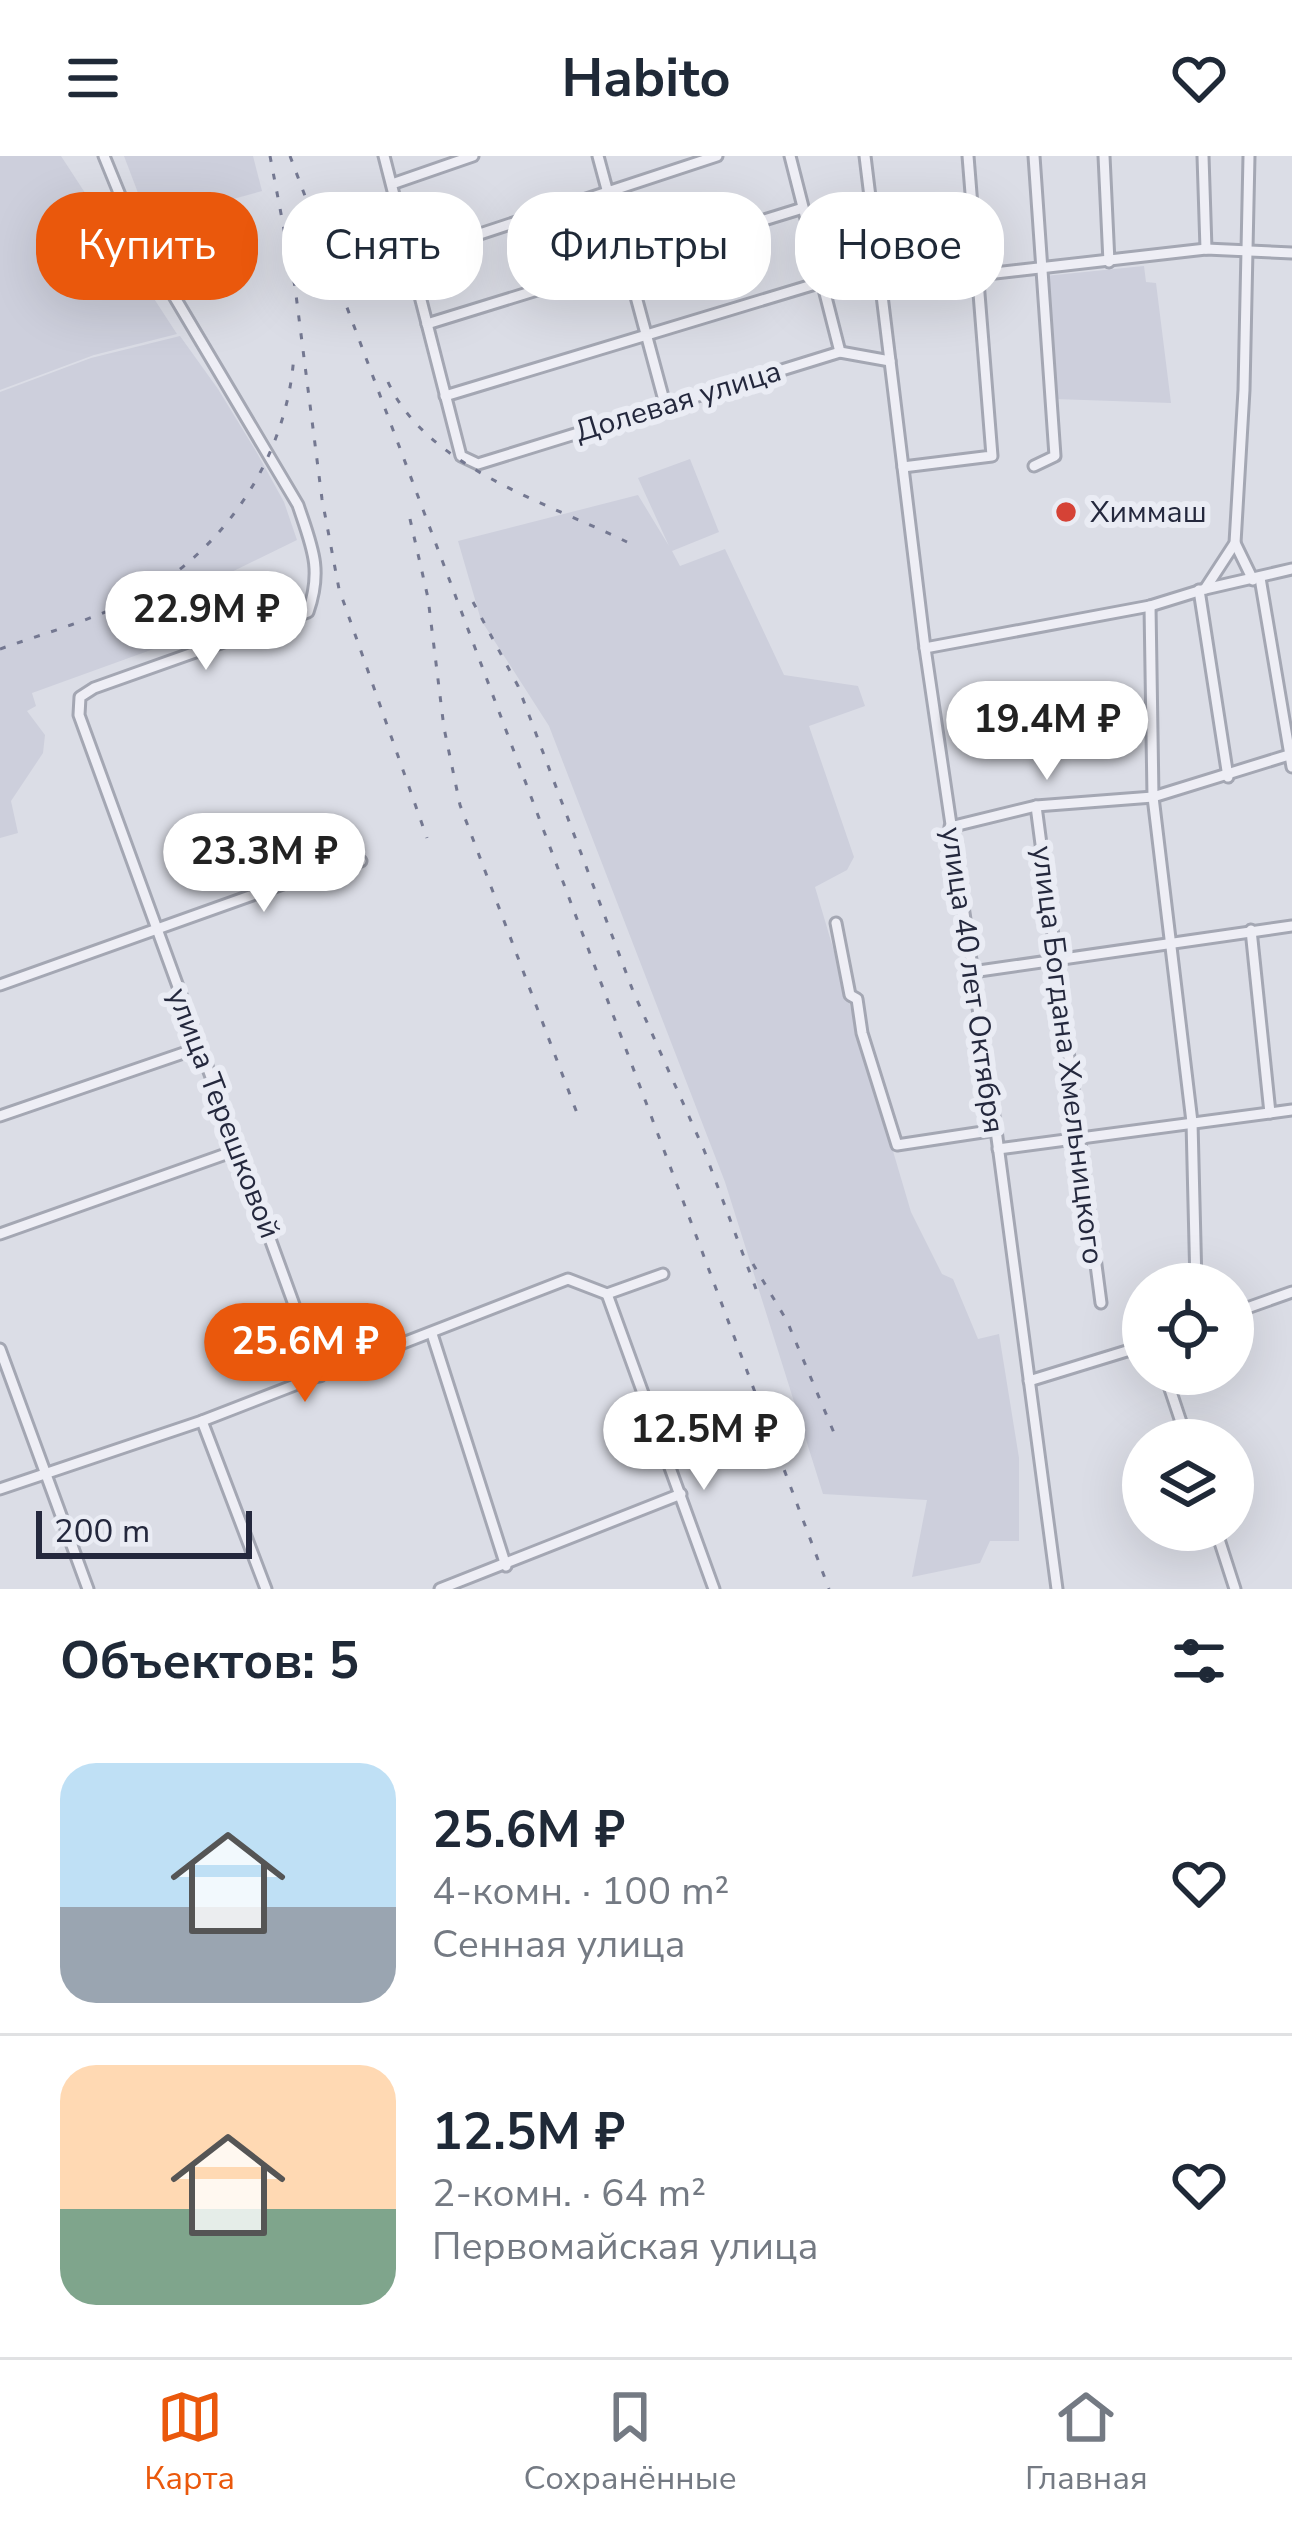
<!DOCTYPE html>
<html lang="ru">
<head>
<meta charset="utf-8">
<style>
  body { margin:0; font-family:"Nunito Sans",sans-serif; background:#f2f2f3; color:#1f2937; height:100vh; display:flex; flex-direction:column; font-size:45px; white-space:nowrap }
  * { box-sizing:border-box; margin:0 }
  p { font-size:39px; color:#747a83 }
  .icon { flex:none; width:66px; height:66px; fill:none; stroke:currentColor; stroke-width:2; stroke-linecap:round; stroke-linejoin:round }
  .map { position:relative; height:1433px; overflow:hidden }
  .side { display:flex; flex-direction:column; background:#fff; flex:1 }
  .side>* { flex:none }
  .banner { position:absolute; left:36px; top:36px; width:1221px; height:108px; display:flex; gap:24px }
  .buttons { position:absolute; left:1122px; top:1107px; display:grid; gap:24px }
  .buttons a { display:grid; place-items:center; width:132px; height:132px; border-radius:50%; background:#fff; box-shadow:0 12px 48px #0002; font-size:60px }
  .scale { position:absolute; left:36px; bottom:30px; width:216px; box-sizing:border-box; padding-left:12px; border:6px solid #24283d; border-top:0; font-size:33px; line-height:42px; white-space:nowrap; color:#24283d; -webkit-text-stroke:9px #eaecf4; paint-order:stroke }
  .price { position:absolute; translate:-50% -102px; padding:0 27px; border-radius:42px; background:#fff; color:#222; font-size:39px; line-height:78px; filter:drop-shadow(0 3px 6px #0008) }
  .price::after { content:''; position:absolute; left:50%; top:72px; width:36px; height:27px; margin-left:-18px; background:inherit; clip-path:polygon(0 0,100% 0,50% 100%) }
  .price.current { background:#ea580c; color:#fff }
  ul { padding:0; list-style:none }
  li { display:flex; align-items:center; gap:36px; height:300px; padding:0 60px }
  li+li { border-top:3px solid #e0e1e3 }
  li span { display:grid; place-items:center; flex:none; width:336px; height:240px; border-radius:36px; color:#555 }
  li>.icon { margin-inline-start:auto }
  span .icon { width:144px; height:144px; fill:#fffc; stroke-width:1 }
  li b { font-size:51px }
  h2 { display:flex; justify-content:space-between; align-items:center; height:144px; padding:0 60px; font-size:51px }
  .chip { padding:0 42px; border-radius:48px; background:#fff; box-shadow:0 12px 48px #0002; font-size:42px; line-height:108px }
  .chip.current { background:#ea580c; color:#fff }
  header { display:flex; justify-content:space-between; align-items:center; height:156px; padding:0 60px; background:#fff; font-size:54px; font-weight:700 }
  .tabs { display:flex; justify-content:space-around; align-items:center; height:168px; border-top:3px solid #e0e1e3; background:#fff; font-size:33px; color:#747a83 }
  .tabs a { display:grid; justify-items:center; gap:6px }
  .tabs .current { color:#ea580c }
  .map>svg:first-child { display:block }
  .built { fill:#cdcfdc }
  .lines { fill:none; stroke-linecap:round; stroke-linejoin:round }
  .minor-casing { stroke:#a4a7b3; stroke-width:15 }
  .minor { stroke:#eeeef5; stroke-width:9 }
  .rail { stroke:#747891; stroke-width:3; stroke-dasharray:6 12; stroke-linecap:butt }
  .poi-dot { fill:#d54236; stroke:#eaecf4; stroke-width:4.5 }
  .labels { text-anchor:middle; stroke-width:12; stroke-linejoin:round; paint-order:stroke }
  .street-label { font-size:30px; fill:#24283d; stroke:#eaecf4 }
  .poi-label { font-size:30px; fill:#24283d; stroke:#eaecf4; text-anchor:start }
</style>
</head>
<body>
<header><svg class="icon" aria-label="menu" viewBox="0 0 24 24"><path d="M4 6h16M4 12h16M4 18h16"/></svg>Habito<svg class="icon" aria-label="heart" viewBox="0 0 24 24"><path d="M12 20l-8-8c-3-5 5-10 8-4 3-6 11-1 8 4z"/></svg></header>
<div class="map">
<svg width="1292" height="1433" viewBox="0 0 1292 1433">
  <rect width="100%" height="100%" fill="#dbdde6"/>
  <g class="built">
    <polygon points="0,0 61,0 177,178 94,199 0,234"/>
    <polygon points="124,0 253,0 262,35 149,66"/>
    <polygon points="1144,110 1146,126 1156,127 1171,247 1055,243 1045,120"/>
    <polygon points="180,180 218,233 257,297 284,346 297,384 172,445 184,482 32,537 36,550 27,555 45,579 43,597 11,645 18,677 0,682 0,236 91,202"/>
    <polygon points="690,303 719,376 672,395 680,410 725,393 784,519 858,530 865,550 809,570 854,701 847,714 815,731 911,1056 942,1118 953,1123 978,1183 999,1178 1019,1302 1019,1385 990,1385 980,1407 912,1421 927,1344 823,1338 725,1026 549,570 481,464 458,385 638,339 669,390 638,322"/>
  </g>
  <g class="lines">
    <defs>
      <g id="minor">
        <path d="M104 0 133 71 298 349C312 391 323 413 308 456L94 532 80 541 79 559 320 1220"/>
        <polyline points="384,0 461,300 478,308 840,196 890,205"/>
        <polyline points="598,0 665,248"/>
        <polyline points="790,0 840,196"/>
        <polyline points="865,0 925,492 996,974 1057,1433"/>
        <polyline points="1104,0 1109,106"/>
        <polyline points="1203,0 1206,93"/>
        <polyline points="392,28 473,0"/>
        <polyline points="410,101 717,0"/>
        <polyline points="881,130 1206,93 1292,97"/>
        <polyline points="427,168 803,52"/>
        <polyline points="445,240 822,126"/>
        <polyline points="1034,310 1055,300 1034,0"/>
        <polyline points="903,311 992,300 968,0"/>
        <polyline points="1235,387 1253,424"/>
        <polyline points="1260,422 1292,611"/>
        <polyline points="1205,433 1235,387 1244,234 1249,0"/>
        <polyline points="1199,434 1228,621"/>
        <polyline points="1150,450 1153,641 1192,966 1196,1128"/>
        <polyline points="925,492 1150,450 1205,433 1292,413"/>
        <polyline points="1036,650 1101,1147"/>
        <polyline points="950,671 1036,650 1153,641 1292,598"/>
        <polyline points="836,767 850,839 857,843 862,877 897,989 996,974"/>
        <polyline points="1251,774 1270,957"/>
        <polyline points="972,816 1292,770"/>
        <polyline points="0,829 300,722 361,705"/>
        <polyline points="0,960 201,891"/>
        <polyline points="998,993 1292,954"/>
        <polyline points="0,1078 240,993"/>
        <polyline points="607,1138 714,1433"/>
        <polyline points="1233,1157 1292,1136"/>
        <polyline points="432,1178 506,1410"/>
        <polyline points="0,1193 88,1433"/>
        <polyline points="1165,1218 1187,1284"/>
        <polyline points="1029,1225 1143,1190"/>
        <polyline points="202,1265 266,1433"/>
        <polyline points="0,1333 202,1265 568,1123 607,1138 663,1118"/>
        <polyline points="1216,1374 1235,1433"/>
        <polyline points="440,1433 681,1338"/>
      </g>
    </defs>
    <use href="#minor" class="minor-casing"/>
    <use href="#minor" class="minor"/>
    <g class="rail">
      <polyline points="270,0 295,131 322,343 339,433 427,682"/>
      <polyline points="290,0 829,1433"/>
      <path d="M388 226C426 311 548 347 627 386"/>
      <polyline points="410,363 428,442 444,572 460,649 580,965"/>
      <polyline points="473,446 518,530 633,835 704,994 756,1133"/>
      <path d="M0 493C48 476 100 462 145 437 230 388 289 294 294 197"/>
      <polyline points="753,1108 787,1165 837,1284"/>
    </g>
  </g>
  <circle class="poi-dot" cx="1066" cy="356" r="12"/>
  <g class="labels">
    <g class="street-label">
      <text transform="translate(678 245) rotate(-17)" y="10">Долевая улица</text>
      <text transform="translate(973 824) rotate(82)" y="10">улица 40 лет Октября</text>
      <text transform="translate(1068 899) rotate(83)" y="10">улица Богдана Хмельницкого</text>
      <text transform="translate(224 957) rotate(69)" y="10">улица Терешковой</text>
    </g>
    <g class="poi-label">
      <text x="1090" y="366">Химмаш</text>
    </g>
  </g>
</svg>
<div class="buttons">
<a><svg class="icon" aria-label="locate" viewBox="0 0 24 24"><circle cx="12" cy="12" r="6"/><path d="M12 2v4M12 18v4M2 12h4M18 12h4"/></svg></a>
<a><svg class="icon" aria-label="layers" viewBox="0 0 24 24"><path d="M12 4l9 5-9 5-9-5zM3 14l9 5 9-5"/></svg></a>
</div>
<div class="scale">200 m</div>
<b class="price" style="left:206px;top:517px">22.9M ₽</b>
<b class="price" style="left:1047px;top:627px">19.4M ₽</b>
<b class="price" style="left:264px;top:759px">23.3M ₽</b>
<b class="price current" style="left:305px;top:1249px">25.6M ₽</b>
<b class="price" style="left:704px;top:1337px">12.5M ₽</b>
<div class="banner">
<a class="chip current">Купить</a>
<a class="chip">Снять</a>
<a class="chip">Фильтры</a>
<a class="chip">Новое</a>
</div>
</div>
<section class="side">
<h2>Объектов: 5<svg class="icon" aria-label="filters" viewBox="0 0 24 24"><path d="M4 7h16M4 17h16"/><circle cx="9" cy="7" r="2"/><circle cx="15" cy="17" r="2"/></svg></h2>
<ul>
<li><span style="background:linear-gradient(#bfe0f5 60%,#9aa5b1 0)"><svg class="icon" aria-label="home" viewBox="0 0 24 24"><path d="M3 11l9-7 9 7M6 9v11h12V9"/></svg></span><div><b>25.6M ₽</b><p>4-комн. · 100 m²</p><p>Сенная улица</p></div><svg class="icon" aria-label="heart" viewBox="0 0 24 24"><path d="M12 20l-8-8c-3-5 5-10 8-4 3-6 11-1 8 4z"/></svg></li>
<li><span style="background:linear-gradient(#ffd9b3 60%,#7fa58c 0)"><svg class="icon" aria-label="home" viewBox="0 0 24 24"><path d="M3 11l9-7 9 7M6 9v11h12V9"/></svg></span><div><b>12.5M ₽</b><p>2-комн. · 64 m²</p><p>Первомайская улица</p></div><svg class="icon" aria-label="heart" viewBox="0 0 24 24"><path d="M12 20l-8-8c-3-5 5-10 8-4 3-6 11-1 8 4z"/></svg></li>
</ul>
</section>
<nav class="tabs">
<a class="current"><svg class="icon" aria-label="map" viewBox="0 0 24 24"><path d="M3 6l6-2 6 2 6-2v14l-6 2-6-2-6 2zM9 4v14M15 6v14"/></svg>Карта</a>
<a><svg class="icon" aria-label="saved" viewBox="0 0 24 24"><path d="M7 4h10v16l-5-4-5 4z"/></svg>Сохранённые</a>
<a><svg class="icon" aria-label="home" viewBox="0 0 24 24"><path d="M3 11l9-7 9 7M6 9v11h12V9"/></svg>Главная</a>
</nav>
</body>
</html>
